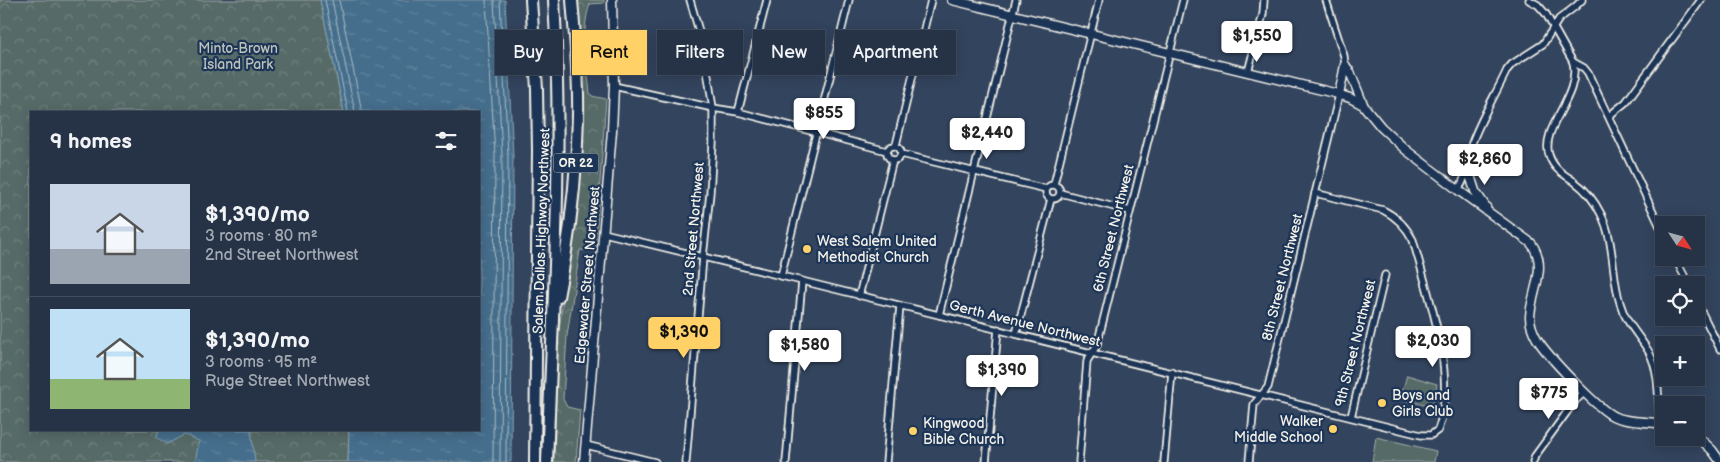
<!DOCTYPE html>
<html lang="en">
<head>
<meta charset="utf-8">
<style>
  body { margin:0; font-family:"Balsamiq Sans",sans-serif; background:#323f51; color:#f1f3f6; height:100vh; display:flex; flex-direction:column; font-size:19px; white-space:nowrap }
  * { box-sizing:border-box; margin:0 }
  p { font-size:16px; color:#a4aab3 }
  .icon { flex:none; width:28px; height:28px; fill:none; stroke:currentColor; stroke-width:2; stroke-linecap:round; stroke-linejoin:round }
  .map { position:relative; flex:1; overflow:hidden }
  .sheet { position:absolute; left:30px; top:111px; width:450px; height:320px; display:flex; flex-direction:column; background:#263346; border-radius:0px; box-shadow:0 2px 12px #0003,0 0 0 1px #424e5f }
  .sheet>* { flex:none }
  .hud { position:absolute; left:495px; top:30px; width:475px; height:45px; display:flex; gap:10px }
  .needle { width:32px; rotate:126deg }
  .fabs { position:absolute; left:1655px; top:216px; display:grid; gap:10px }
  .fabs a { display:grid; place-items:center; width:50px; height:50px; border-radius:0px; background:#263346; box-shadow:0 2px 12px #0003,0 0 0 1px #424e5f; font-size:25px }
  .price { position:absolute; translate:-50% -42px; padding:0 11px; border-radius:5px; background:#fff; color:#222; font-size:16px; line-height:32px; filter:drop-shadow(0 1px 2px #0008) }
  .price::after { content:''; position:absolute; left:50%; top:30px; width:15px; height:11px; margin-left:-8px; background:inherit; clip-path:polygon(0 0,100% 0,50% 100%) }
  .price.current { background:#ffd166; color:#111 }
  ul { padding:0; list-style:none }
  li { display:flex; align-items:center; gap:15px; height:125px; padding:0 20px }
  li+li { border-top:1px solid #424e5f }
  li span { display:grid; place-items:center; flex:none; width:140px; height:100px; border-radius:0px; color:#555 }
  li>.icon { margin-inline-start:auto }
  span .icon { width:60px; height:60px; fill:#fffc; stroke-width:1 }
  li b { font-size:21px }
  h2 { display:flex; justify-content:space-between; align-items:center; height:60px; padding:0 20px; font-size:21px }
  .chip { padding:0 18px; border-radius:0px; background:#263346; box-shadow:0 2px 12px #0003,0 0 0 1px #424e5f; font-size:18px; line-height:45px }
  .chip.current { background:#ffd166; color:#111 }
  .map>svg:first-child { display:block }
  .park { fill:url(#park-crowns); stroke:#a6aea8 }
  .garden { fill:#576b67; stroke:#a6aea8 }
  .water { fill:url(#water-ripples); stroke:#8aa2b1 }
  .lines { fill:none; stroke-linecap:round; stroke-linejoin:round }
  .shore { stroke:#aebdc3; stroke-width:1 }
  .street-casing { stroke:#f4f1e8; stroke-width:9 }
  .secondary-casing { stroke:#f4f1e8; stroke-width:11 }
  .highway-casing { stroke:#f4f1e8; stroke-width:14 }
  .street { stroke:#1d3557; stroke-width:5.5 }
  .secondary { stroke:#1d3557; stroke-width:8 }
  .highway { stroke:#1d3557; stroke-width:10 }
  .poi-dot { fill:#ffd166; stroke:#1d3557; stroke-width:2 }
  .labels { text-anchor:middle; stroke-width:4.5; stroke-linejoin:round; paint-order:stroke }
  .shield { fill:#1d3557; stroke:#b4b9bc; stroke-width:1 }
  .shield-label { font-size:12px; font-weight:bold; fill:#f4f1e8 }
  .park-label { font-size:14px; fill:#bdc2bb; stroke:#1d3557 }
  .street-label { font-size:14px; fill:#f4f1e8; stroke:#1d3557 }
  .poi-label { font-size:14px; fill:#f4f1e8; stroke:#1d3557; text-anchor:start }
</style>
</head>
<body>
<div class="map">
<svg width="1720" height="462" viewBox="0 0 1720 462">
  <defs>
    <pattern id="park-crowns" width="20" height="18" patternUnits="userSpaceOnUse" patternTransform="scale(1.25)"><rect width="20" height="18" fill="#576b67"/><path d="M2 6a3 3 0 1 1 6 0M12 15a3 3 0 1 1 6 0" fill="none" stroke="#70817d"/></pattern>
    <pattern id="water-ripples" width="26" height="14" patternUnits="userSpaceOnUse" patternTransform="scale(1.25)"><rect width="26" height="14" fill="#446e8c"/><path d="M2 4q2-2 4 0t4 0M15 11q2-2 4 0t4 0" fill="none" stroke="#60839c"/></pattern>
  </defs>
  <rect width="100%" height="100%" fill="#33445e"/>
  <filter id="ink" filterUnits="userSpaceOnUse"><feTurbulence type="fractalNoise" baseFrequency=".02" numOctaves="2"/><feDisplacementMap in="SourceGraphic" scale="10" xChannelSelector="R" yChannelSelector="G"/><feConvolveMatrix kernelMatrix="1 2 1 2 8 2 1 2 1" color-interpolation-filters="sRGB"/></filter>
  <g filter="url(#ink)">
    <g class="park">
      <polygon points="0,0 320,0 344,112 31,112 31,430 349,430 348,462 0,462"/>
      <path d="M575 0H604V3L590 4C580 33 587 64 590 93L592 96 606 99 595 251 580 250 567 336 563 399 567 407 580 410 576 462H554L558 338 575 211Z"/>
    </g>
    <g class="garden">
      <polygon points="1407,375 1437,384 1432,407 1400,399"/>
      <polygon points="1376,437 1436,451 1434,462 1372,462"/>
    </g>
    <g class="water">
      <polygon points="320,0 505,0 513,155 511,462 348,462 349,430 479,430 479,112 344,112"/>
      <polygon points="159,430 251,430 255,462 195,462 199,441 184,435 167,444 156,437"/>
    </g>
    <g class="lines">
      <g class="shore">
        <polyline points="325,0 348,112"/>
        <polyline points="332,0 355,112"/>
        <polyline points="339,0 362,112"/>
        <polyline points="486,0 495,155 493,462"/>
        <polyline points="494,0 502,155 500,462"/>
        <polyline points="500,0 508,155 506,462"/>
      </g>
      <defs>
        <g id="street">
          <polyline points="1326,0 1344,56 1345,65"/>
          <polyline points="1529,0 1538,5 1546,14 1573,62 1584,68 1588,73 1664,235"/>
          <path d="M1573 62C1581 97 1540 127 1549 155 1554 170 1564 174 1575 182 1586 190 1595 202 1601 214 1615 242 1611 274 1620 303 1625 322 1639 335 1649 352 1660 373 1658 400 1660 423"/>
          <polyline points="1248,72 1263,14 1264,0"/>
          <polyline points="614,86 713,108 738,112 887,151"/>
          <polyline points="738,112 767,0"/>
          <polyline points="1609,116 1626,102 1701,0"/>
          <polyline points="896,145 931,0"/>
          <circle cx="894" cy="153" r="7"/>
          <polyline points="901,154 1046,189"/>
          <polyline points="1054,184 1099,0"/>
          <circle cx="1053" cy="192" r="7"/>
          <path d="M1458 190C1470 173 1465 161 1472 143 1481 118 1496 94 1507 70L1512 64 1543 44 1559 19 1576 6 1582 0"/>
          <polyline points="1060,193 1130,211"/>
          <path d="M604 233 802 281 1421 435H1431L1438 430C1458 376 1428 295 1413 240 1406 226 1397 217 1383 210L1315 193"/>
          <polyline points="1675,258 1689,285"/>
          <polyline points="781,276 849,0"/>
          <polyline points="859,296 893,160"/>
          <polyline points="1696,301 1720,349"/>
          <polyline points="939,315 1016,0"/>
          <polyline points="1016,334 1051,199"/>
          <polyline points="1351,417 1385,275"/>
          <polyline points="586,445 655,462"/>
          <polyline points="686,462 703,257 710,193 713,143 713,108 703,45 690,0"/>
          <polyline points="786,462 802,281"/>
          <polyline points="886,462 900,306"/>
          <polyline points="986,462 998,329"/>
          <polyline points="1079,462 1087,361 1097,345 1183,0"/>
          <polyline points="1164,462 1172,372"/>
          <polyline points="1249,462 1254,404 1268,387 1339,95"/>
          <polyline points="1533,462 1535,456 1575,401 1585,392"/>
        </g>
        <g id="secondary">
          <path d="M952 0 1334 93 1350 98 1363 105 1381 127 1406 150 1458 190 1531 243C1549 267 1531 291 1530 317 1530 325 1533 332 1537 339 1547 355 1598 410 1615 417 1630 423 1647 421 1664 424"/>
          <polyline points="1345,65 1350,72 1363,104"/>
          <polyline points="1339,95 1345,65"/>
          <polyline points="1467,166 1475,191 1486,207"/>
          <polyline points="1696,435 1712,450 1720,461"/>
          <polyline points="584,462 612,131 614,86 612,0"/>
        </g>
        <g id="highway">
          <polyline points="531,0 537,89 538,150 535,462"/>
          <path d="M558 297C570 237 577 175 578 115 579 76 575 38 572 0"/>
          <path d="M547 462C553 308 563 154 554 0"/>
        </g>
      </defs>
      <use href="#street" class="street-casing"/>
      <use href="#secondary" class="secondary-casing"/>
      <use href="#highway" class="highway-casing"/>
      <use href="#street" class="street"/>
      <use href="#secondary" class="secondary"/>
      <use href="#highway" class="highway"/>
    </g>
  </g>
  <g class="poi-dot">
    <circle cx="807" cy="249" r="5"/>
    <circle cx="1382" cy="403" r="5"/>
    <circle cx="1333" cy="429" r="5"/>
    <circle cx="913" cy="431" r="5"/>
  </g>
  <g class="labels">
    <rect class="shield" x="553.5" y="153.5" width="45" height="19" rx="4"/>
    <g class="shield-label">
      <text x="576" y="167">OR 22</text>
    </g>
    <g class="park-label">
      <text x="238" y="53">Minto-Brown<tspan x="238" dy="16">Island Park</tspan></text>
    </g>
    <g class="street-label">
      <text transform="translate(1113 228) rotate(-76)" y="5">6th Street Northwest</text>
      <text transform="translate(693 229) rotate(-85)" y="5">2nd Street Northwest</text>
      <text transform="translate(541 231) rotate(-88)" y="5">Salem Dallas Highway Northwest</text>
      <text transform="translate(587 275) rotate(-85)" y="5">Edgewater Street Northwest</text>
      <text transform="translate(1282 277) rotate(-76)" y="5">8th Street Northwest</text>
      <text transform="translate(1025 323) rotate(14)" y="5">Gerth Avenue Northwest</text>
      <text transform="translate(1355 343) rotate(-76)" y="5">9th Street Northwest</text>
    </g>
    <g class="poi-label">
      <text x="817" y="246">West Salem United<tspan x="817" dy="16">Methodist Church</tspan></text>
      <text x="1392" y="400">Boys and<tspan x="1392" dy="16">Girls Club</tspan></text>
      <text x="1323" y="426" text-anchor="end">Walker<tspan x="1323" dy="16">Middle School</tspan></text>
      <text x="923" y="428">Kingwood<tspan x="923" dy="16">Bible Church</tspan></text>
    </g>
  </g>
</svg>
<div class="fabs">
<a><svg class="needle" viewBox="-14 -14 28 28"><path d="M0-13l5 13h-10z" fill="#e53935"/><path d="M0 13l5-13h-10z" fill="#a4aab3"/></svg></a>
<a><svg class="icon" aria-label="locate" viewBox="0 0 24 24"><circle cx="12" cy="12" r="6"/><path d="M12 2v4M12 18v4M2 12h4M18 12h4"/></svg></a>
<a>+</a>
<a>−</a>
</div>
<b class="price" style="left:1257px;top:63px">$1,550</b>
<b class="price" style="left:824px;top:140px">$855</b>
<b class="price" style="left:987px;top:160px">$2,440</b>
<b class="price" style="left:1485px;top:186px">$2,860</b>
<b class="price current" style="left:684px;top:359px">$1,390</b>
<b class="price" style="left:1433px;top:368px">$2,030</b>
<b class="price" style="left:805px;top:372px">$1,580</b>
<b class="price" style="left:1002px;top:397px">$1,390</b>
<b class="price" style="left:1549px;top:420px">$775</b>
<div class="hud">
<a class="chip">Buy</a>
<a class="chip current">Rent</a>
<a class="chip">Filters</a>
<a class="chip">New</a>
<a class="chip">Apartment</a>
</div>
<section class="sheet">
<h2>9 homes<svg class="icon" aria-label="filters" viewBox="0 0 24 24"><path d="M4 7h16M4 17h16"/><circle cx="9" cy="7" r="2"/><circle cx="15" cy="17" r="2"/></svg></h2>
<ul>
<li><span style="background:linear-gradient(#c9d6e8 65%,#9aa5b1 0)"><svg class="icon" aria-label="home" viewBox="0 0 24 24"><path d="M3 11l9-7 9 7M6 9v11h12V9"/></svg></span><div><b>$1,390/mo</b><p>3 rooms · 80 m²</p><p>2nd Street Northwest</p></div></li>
<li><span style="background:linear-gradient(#bfe0f5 70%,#8fb573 0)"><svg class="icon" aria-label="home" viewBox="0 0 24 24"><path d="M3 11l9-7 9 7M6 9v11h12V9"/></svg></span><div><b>$1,390/mo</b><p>3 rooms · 95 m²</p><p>Ruge Street Northwest</p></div></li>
</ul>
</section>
</div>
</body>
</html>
